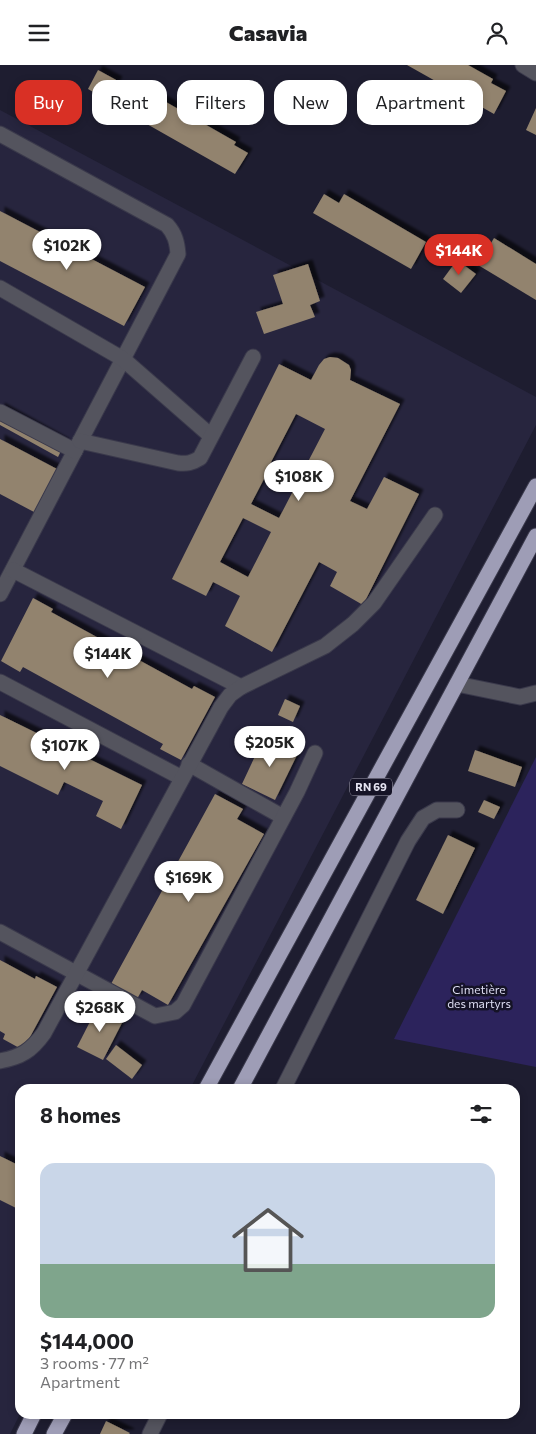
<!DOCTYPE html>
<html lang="en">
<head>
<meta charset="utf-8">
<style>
  body { margin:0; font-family:Commissioner,sans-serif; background:#f2f2f2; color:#202124; height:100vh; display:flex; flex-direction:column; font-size:19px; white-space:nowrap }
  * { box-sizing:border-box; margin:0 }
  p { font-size:16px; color:#757577 }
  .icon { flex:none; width:28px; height:28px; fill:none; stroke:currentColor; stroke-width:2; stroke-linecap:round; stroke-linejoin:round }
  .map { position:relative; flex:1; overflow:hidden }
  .details { position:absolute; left:15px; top:1019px; width:505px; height:335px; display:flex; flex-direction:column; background:#fff; border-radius:15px; box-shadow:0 2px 8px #0003 }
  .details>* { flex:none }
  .hud { position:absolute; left:15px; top:15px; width:506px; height:45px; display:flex; gap:10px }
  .price { position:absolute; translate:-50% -42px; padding:0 11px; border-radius:18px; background:#fff; color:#222; font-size:16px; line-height:32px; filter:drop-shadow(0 1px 2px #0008) }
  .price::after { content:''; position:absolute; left:50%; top:30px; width:15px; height:11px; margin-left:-8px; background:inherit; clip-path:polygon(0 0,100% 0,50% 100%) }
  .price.on { background:#d93025; color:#fff }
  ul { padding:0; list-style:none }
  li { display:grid; align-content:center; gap:10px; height:265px; padding:0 25px }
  li span { display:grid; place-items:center; height:155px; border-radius:15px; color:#555 }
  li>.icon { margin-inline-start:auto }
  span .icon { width:90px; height:90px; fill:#fffc; stroke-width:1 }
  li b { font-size:21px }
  h2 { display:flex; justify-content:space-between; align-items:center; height:60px; padding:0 25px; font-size:21px }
  .chip { padding:0 18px; border-radius:15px; background:#fff; box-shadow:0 2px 8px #0003; font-size:18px; line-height:45px }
  .chip.on { background:#d93025; color:#fff }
  header { display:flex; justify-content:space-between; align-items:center; height:65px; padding:0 25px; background:#fff; font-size:22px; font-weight:800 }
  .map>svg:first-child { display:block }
  .built { fill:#27253e }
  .green { fill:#2c235c }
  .building { fill:#92836e; fill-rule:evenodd; filter:url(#shadow) }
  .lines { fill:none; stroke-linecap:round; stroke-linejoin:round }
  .minor-casing { stroke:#3a394b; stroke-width:17 }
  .highway-casing { stroke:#3a394b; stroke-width:17 }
  .minor { stroke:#54545e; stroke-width:15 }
  .highway { stroke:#9e9db6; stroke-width:15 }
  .labels { text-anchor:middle; stroke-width:5; stroke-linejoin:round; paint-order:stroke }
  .shield { fill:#151326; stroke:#a7a5b5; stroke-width:1 }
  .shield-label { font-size:11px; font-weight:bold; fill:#e5e4f2 }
  .park-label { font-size:12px; fill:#dfdff4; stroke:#151326 }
</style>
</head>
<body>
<header><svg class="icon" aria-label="menu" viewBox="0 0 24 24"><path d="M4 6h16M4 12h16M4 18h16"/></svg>Casavia<svg class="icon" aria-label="person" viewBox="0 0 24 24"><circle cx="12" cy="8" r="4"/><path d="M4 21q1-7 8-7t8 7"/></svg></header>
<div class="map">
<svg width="536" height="1369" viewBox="0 0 536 1369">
  <defs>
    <filter id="shadow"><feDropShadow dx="4.5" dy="-4.5" stdDeviation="1" flood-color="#0009"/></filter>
  </defs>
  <rect width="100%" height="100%" fill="#1e1d30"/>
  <polygon class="built" points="0,45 536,332 536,360 190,1024 20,1024 20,1349 10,1369 0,1369"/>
  <polygon class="green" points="536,692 536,1002 394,974"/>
  <g class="building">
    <polygon points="407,0 468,0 493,14 491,18 506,26 494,49"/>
    <polygon points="98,5 118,16 107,35 88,24"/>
    <polygon points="152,29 236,77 234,80 248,88 235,109 138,54"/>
    <polygon points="536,43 536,70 526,65"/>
    <polygon points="324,129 339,138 344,129 426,177 411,204 313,148"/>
    <polygon points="0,146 145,222 124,261 0,196"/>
    <polygon points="494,173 536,199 536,235 478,200"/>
    <polygon points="457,195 476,209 461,228 443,214"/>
    <polygon points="308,199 320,236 310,240 315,252 264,269 256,247 283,239 273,210"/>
    <path d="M330 292 338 293 349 300 351 305 350 315 400 339 350 436 367 444 384 412 419 429 363 540 330 521 337 507 319 497 272 587 225 561 240 531 213 517 206 531 172 514 279 299 311 315 319 300 324 294ZM296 349 325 364 298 416 269 401ZM265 412 293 426 279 453 251 439ZM243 453 271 467 248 512 220 497Z"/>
    <polygon points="0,342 65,378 58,392 0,360"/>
    <polygon points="0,374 57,404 34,447 0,429"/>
    <polygon points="33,533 53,544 51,547 192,624 194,621 215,632 181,695 160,684 163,679 23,602 20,607 1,596"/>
    <polygon points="285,634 300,641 293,657 278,650"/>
    <polygon points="0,650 142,720 121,764 96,751 103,736 64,717 58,730 0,701"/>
    <polygon points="264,672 298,688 275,735 242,719"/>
    <polygon points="475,685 522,702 515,722 468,706"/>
    <polygon points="215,729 243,744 237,754 264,769 168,940 142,925 137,934 111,919"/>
    <polygon points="484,735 500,742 494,754 478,747"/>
    <polygon points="448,770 475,783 443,849 416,835"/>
    <polygon points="0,895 35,914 36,911 57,922 23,985 3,974 5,969 0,966"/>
    <polygon points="98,941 124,954 103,995 77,982"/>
    <polygon points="116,980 142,1000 132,1014 106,994"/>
    <polygon points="0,1091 20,1101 15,1110 20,1112 20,1145 0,1135"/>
    <polygon points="106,1356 130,1368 129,1369 100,1369"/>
  </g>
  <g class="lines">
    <defs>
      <g id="minor">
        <polyline points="523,0 536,8"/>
        <path d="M0 69 167 160C175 169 177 177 178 189L0 529"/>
        <polyline points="0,223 123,294 211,371"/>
        <polyline points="0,347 75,386"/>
        <path d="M80 376 178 398C187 399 192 398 200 393L253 292"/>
        <polyline points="13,505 241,622"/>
        <polyline points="0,617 182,713"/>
        <polyline points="457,619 520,632 536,628"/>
        <polyline points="189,699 283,752"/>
        <polyline points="0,867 155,951 175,947 183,940 297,727 315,688"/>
        <path d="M0 996C21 992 31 986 44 968L221 642 230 630 241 622 325 581 353 559 374 538 435 450"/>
        <polyline points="283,1024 408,776 423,753 437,745 457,745"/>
        <polyline points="150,1369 160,1349"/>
      </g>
      <g id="highway">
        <polyline points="206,1024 536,421"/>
        <polyline points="240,1024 536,471"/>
        <polyline points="24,1369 34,1349"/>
        <polyline points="54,1369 65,1349"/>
      </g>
    </defs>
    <use href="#minor" class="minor-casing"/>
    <use href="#highway" class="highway-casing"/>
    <use href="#minor" class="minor"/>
    <use href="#highway" class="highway"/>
  </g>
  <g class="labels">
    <rect class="shield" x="350" y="713.5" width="42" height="17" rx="4"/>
    <g class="shield-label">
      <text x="371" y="726">RN 69</text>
    </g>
    <g class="park-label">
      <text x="479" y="929">Cimetière<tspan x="479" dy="14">des martyrs</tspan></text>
    </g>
  </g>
</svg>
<b class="price" style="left:67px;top:206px">$102K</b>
<b class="price on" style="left:459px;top:211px">$144K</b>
<b class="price" style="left:299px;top:437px">$108K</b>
<b class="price" style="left:108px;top:614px">$144K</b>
<b class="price" style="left:270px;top:703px">$205K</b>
<b class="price" style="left:65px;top:706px">$107K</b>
<b class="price" style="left:189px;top:838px">$169K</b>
<b class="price" style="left:100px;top:968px">$268K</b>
<div class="hud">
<a class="chip on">Buy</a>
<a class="chip">Rent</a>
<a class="chip">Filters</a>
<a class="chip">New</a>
<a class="chip">Apartment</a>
</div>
<section class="details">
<h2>8 homes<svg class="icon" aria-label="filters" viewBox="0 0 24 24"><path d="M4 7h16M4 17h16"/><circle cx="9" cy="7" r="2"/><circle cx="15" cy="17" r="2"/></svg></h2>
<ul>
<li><span style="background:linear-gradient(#c9d6e8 65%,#7fa58c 0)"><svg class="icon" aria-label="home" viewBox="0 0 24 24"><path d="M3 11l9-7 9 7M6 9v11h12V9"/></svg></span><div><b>$144,000</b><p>3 rooms · 77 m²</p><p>Apartment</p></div></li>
</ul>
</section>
</div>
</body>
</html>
